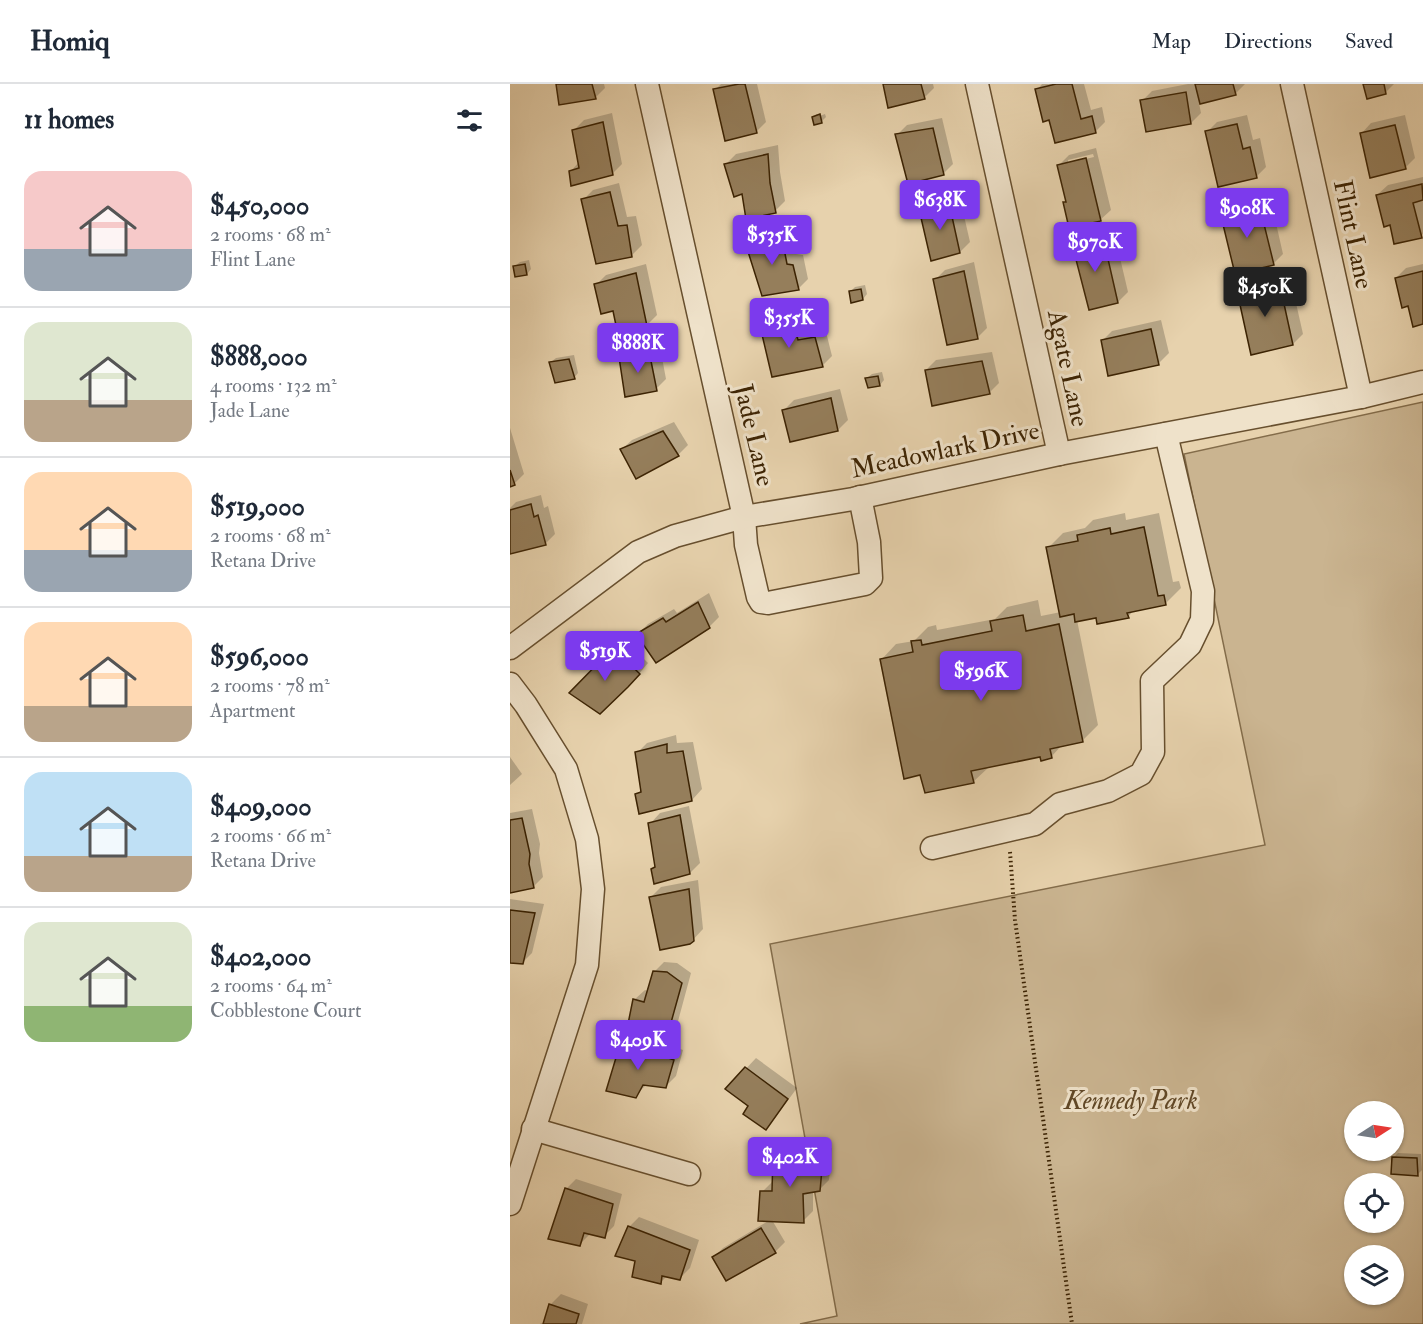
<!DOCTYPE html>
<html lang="en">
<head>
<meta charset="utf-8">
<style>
  body { margin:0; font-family:"IM FELL Double Pica",serif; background:#f2f2f3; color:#1f2937; height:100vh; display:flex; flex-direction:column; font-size:22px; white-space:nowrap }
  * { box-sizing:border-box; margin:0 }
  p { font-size:20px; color:#747a83 }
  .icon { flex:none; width:33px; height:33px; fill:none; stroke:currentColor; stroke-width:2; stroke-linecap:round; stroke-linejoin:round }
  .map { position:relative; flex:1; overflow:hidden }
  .side { display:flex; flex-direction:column; background:#fff; width:510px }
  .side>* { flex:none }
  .needle { width:39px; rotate:78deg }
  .controls { position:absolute; left:834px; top:1017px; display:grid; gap:12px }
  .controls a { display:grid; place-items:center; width:60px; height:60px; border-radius:50%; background:#fff; box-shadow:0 2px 4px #0004; font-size:30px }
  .price { position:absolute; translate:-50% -51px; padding:0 14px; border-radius:6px; background:#7c3aed; color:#fff; font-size:20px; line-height:39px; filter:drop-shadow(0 2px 3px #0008) }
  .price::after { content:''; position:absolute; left:50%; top:36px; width:18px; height:14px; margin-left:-9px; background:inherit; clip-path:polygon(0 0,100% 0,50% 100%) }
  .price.current { background:#222; color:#fff }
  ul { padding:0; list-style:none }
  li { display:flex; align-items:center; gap:18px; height:150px; padding:0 24px }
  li+li { border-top:2px solid #e0e1e3 }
  li span { display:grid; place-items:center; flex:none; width:168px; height:120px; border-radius:18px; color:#555 }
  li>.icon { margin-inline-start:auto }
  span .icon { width:72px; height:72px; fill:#fffc; stroke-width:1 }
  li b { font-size:26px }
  h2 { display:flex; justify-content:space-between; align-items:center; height:72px; padding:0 24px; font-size:26px }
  header { display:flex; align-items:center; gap:36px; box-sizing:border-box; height:84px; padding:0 30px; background:#fff; border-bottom:2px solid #e0e1e3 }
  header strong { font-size:28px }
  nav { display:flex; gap:33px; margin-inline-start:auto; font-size:21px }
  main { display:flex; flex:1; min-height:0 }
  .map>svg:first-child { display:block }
  .green { fill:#cab490; stroke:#836c4a; stroke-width:1.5; fill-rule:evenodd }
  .shadow { fill:#0003; fill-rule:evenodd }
  .building { fill:#957e5b; stroke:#3c2303; stroke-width:1.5 }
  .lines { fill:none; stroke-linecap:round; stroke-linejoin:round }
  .minor-casing { stroke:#674f2e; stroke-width:25 }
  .path { stroke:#3c2303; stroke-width:4; stroke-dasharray:1.5 3; stroke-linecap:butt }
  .minor { stroke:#efe2ca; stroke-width:22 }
  .labels { text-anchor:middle; stroke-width:6; stroke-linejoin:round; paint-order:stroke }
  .street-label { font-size:26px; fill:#3c2303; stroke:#efe2ca }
  .park-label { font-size:26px; font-style:italic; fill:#604726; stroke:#efe2ca }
</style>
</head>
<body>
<header>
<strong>Homiq</strong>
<nav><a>Map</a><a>Directions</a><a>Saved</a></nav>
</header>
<main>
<section class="side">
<h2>11 homes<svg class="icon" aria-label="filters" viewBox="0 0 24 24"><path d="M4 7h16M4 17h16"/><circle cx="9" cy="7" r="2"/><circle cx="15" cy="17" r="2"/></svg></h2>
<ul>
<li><span style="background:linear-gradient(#f6c9c9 65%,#9aa5b1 0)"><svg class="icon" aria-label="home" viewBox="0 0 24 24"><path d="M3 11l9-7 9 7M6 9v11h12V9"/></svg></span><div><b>$450,000</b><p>2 rooms · 68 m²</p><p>Flint Lane</p></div></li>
<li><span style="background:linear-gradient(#dfe7d0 65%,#b9a48a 0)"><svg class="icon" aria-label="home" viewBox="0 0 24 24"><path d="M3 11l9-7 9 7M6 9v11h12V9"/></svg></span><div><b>$888,000</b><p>4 rooms · 132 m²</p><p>Jade Lane</p></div></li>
<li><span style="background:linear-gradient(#ffd9b3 65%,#9aa5b1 0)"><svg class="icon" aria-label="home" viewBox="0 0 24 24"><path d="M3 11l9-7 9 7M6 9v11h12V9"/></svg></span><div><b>$519,000</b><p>2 rooms · 68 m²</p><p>Retana Drive</p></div></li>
<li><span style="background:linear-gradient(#ffd9b3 70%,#b9a48a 0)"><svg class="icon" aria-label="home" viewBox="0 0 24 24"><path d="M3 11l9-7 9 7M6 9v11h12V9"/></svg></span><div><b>$596,000</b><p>2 rooms · 78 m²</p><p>Apartment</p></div></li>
<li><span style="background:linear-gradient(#bfe0f5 70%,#b9a48a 0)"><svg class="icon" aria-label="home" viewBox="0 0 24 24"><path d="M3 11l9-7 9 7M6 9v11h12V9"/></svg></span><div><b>$409,000</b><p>2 rooms · 66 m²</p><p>Retana Drive</p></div></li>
<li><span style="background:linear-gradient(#dfe7d0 70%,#8fb573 0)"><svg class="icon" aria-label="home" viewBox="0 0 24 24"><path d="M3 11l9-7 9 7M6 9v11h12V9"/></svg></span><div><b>$402,000</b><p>2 rooms · 64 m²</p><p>Cobblestone Court</p></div></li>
</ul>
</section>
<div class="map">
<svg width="913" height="1240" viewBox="0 0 913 1240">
  <rect width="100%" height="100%" fill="#e7d2ad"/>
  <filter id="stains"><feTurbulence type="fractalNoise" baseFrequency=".00333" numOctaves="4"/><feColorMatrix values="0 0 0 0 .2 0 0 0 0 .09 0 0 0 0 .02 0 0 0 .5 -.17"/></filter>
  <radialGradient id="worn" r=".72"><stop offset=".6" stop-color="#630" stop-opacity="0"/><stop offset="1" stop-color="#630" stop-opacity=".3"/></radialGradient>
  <path class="green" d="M913 318V1240H290L327 1232 260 860 755 761 674 370ZM844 1028H884V1066H844ZM844 1100H884V1138H844ZM844 1172H884V1210H844Z"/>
  <g class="shadow">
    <polygon points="47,0 94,0 95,4 85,14"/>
    <polygon points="211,0 247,0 256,38 246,48 205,6"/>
    <polygon points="374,0 423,0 424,4 414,14"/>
    <polygon points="532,0 574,0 581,26 592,23 595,38 585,48 541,34 527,6"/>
    <polygon points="678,0 735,0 725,10 689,19 691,29 681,39 632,17 642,7"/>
    <polygon points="855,0 884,0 875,9"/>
    <polygon points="102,29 112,80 102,90 61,87 69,78 64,46 74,36"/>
    <polygon points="307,30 307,33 315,30 316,33 312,37 303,33"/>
    <polygon points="737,31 743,56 750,54 756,83 746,93 697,48 707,38"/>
    <polygon points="895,31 905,74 895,84 851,50 861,39"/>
    <polygon points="432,34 443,80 433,90 387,51 397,41"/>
    <polygon points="268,61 270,88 275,117 265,127 216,80 226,70"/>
    <path d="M586 64 601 126 590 136 555 119 557 116 549 81 559 71ZM583 70 584 73 558 79V76Z"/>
    <polygon points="913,93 913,150 911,152 881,139 867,111 878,101"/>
    <polygon points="109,99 117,133 126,132 132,161 122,171 73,116 83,106"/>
    <polygon points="449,110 460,158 450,168 411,126 421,116"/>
    <polygon points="756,110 760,127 763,126 773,170 763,180 712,128 722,118"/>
    <polygon points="281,140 286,170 293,171 298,195 288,205 237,158 247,148"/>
    <polygon points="603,144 618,208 608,218 563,160 573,150"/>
    <polygon points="19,176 21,185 17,190 5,182 10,178"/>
    <polygon points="464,178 477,244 467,254 425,196 435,186"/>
    <polygon points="136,180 147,231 137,241 86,201 96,191"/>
    <polygon points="913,180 913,239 886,194 896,184"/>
    <polygon points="779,188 793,250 783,260 729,207 739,197"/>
    <polygon points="355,201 357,210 353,215 340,208 345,203"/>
    <polygon points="292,225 298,246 315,244 322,272 312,282 251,243 261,233"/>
    <polygon points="651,236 659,269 649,279 592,257 602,247"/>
    <polygon points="149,258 156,295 146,305 111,273 121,263"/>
    <polygon points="482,268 489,299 479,309 416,286 426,276"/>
    <polygon points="64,271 68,289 64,294 41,278 46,274"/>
    <polygon points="372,288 374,296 370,301 357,294 362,290"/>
    <polygon points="330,305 338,336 328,346 274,326 284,316"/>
    <polygon points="164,338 178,361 168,371 112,365 122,356"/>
    <polygon points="0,344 14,390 4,400 0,401"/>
    <polygon points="31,411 34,424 38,422 45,450 35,460 0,469 0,424 6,418"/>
    <polygon points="615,429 616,436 649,429 663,498 669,497 671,504 655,520 624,526 618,533 587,532 567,536 588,641 573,656 553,660 541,673 531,671 479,683 463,698 371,576 386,560 404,557 418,543 426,541 427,546 485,535 497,523 528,516 531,532 551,528 538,464 553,449 575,444 583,436"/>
    <polygon points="199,509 209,533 199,543 128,550 138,540 164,525 167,529"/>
    <polygon points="114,555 138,579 128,591 62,609"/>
    <polygon points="166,651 167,659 183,658 192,705 182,716 127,711 132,706 127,669 137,659"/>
    <polygon points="0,673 12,690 0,701"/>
    <polygon points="179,722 190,779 180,789 146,782 140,740 150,729"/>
    <polygon points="22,725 30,760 29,769 33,793 23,803 0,808 0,729"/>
    <polygon points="188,796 193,845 180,859 141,813 151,803"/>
    <polygon points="0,815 34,820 22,869 12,879 0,877"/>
    <polygon points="154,878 167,879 181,889 167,941 157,951 124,916 135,906 138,907 144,888"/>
    <polygon points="123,948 173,966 166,992 156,1002 137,1000 125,1012 113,958"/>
    <polygon points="246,974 287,1004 265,1034 255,1044 240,1022 217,1005"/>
    <polygon points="274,1062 322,1064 319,1096 309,1106 303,1107 303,1127 293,1137 262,1136 275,1158 265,1168 217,1195 203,1174 213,1164 260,1136 252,1108 262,1098 264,1098 264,1072"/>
    <polygon points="888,1069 911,1070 912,1086 908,1090 884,1073"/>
    <polygon points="66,1095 112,1110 104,1142 94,1152 80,1150 70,1160 56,1105"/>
    <polygon points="129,1133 189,1156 180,1184 170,1194 157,1192 150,1199 127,1176 119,1143"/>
    <polygon points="51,1210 78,1220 72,1240 30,1240 31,1239 35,1240 41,1220"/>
  </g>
  <g class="building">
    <polygon points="46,0 82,0 86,15 49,21"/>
    <polygon points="229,0 235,0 247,49 215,57 203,5"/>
    <polygon points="373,0 411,0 415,15 378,24"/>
    <polygon points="546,0 562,0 571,35 582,32 586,49 545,59 539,36 533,38 525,5"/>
    <polygon points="685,0 723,0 726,11 690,20"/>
    <polygon points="853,0 874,0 876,10 857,15"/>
    <polygon points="676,8 681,40 636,48 630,16"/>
    <polygon points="310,30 312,39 304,41 302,33"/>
    <polygon points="93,38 103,91 61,102 59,87 69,84 62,46"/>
    <polygon points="727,40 733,65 740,63 747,94 708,103 695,47"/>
    <polygon points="885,41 896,85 860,94 850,49"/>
    <polygon points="423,44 434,91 398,100 385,50"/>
    <polygon points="258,70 260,99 266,129 236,135 232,110 224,113 214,80"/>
    <polygon points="576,74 591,137 559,144 553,118 556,118 547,81"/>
    <polygon points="912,100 913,116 903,119 912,154 884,160 880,141 874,143 866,111"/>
    <polygon points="100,108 108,142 117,141 122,173 86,180 71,115"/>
    <polygon points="439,119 450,169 421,177 409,125"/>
    <polygon points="747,119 751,136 753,136 764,181 725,190 710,128"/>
    <polygon points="271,149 277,180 283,181 289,206 252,212 235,158"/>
    <polygon points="593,153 608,219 579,226 562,160"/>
    <polygon points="15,180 17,191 5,193 3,182"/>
    <polygon points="454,187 468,255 437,261 423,195"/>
    <polygon points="913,187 913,240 903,243 898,222 892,224 885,194"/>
    <polygon points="126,189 137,242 108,251 103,227 91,230 84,200"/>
    <polygon points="769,197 783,261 741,271 727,207"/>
    <polygon points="351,205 353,216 341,219 339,207"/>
    <polygon points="282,234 288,256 305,253 313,283 262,293 250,242"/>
    <polygon points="641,245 649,281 598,292 591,256"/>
    <polygon points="139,267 147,307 115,313 109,273"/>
    <polygon points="59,275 65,295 45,299 39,278"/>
    <polygon points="472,277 480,310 422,322 415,286"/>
    <polygon points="368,292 370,302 358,304 355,294"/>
    <polygon points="321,314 328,347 280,358 272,326"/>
    <polygon points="153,347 169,372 126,395 110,365"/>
    <polygon points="0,386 5,401 0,403"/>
    <polygon points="21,420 24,433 28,431 36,461 0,470 0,426"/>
    <polygon points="634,443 648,512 654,511 656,521 617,529 619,534 587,540 586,534 565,538 564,530 550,533 536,463 568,457 567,451 600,444 601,450"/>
    <polygon points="188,518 200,544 146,579 126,550 153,534 156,538"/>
    <polygon points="513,531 516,547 549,540 573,658 540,665 542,674 531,677 530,673 461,687 464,699 415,709 410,691 394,695 370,575 403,568 401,557 411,556 412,561 482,547 480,537"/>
    <polygon points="103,564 130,590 118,603 90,630 59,609"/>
    <polygon points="157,660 157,669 173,667 182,717 129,730 125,710 131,708 125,668"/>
    <polygon points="170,731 180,790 144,800 141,785 145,783 138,739"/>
    <polygon points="12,734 20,770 19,780 24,804 0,809 0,736"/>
    <polygon points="179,805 184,857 180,860 150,866 139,813"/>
    <polygon points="0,826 25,829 13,880 0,879"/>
    <polygon points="143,887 157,888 172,899 157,953 118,940 123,915 134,918"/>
    <polygon points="111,957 164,976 156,1004 133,1001 126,1014 96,1007"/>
    <polygon points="235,983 278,1015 256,1046 233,1030 238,1022 215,1005"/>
    <polygon points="263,1071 313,1074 310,1107 293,1110 294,1139 248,1137 250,1107 262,1107"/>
    <polygon points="882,1073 907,1074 908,1092 881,1090"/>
    <polygon points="55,1104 103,1120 95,1154 74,1149 70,1162 38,1155"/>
    <polygon points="118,1142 180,1166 170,1196 152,1192 151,1200 122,1193 125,1177 105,1172"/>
    <polygon points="251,1144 266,1169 216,1197 202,1173"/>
    <polygon points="39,1220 69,1230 66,1240 33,1240"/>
  </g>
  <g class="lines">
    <defs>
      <g id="minor">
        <polyline points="137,0 234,433 236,461 248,513 251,518 258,519 355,500 361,494 359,458 350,413"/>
        <polyline points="467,0 549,370"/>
        <polyline points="782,0 851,313"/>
        <polyline points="0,564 128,468 165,452 234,433 343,415 549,370 851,313 913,298"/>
        <polyline points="0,600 16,621 56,685 77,755 83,805 77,881 0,1120"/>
        <polyline points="422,764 525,740 550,720 598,707 631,690 643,668 642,597 680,561 692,536 693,507 656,350"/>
        <polyline points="23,1045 179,1090"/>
      </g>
    </defs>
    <use href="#minor" class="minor-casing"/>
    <polyline class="path" points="500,768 505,836 562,1240"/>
    <use href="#minor" class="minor"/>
  </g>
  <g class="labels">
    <g class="street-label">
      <text transform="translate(844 150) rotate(78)" y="9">Flint Lane</text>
      <text transform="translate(559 284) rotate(78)" y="9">Agate Lane</text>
      <text transform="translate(245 351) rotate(77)" y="9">Jade Lane</text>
      <text transform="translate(435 365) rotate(-12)" y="9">Meadowlark Drive</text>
    </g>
    <g class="park-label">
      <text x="621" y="1025">Kennedy Park</text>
    </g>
  </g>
  <rect width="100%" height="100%" filter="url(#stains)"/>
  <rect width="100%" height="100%" fill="url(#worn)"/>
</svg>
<div class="controls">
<a><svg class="needle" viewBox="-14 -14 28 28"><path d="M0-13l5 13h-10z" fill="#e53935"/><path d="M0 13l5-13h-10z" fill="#747a83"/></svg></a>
<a><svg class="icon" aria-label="locate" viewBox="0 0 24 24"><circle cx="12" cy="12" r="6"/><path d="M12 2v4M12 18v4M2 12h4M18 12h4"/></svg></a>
<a><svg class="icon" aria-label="layers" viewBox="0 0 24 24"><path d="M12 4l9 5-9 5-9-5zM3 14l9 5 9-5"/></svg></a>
</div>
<b class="price" style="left:430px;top:147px">$638K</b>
<b class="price" style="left:737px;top:155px">$908K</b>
<b class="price" style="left:262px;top:182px">$535K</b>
<b class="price" style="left:585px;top:189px">$970K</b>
<b class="price current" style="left:755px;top:234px">$450K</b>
<b class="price" style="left:279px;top:265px">$355K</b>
<b class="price" style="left:128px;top:290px">$888K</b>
<b class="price" style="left:95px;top:598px">$519K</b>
<b class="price" style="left:471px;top:618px">$596K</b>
<b class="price" style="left:128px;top:987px">$409K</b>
<b class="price" style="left:280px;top:1104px">$402K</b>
</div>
</main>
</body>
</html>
